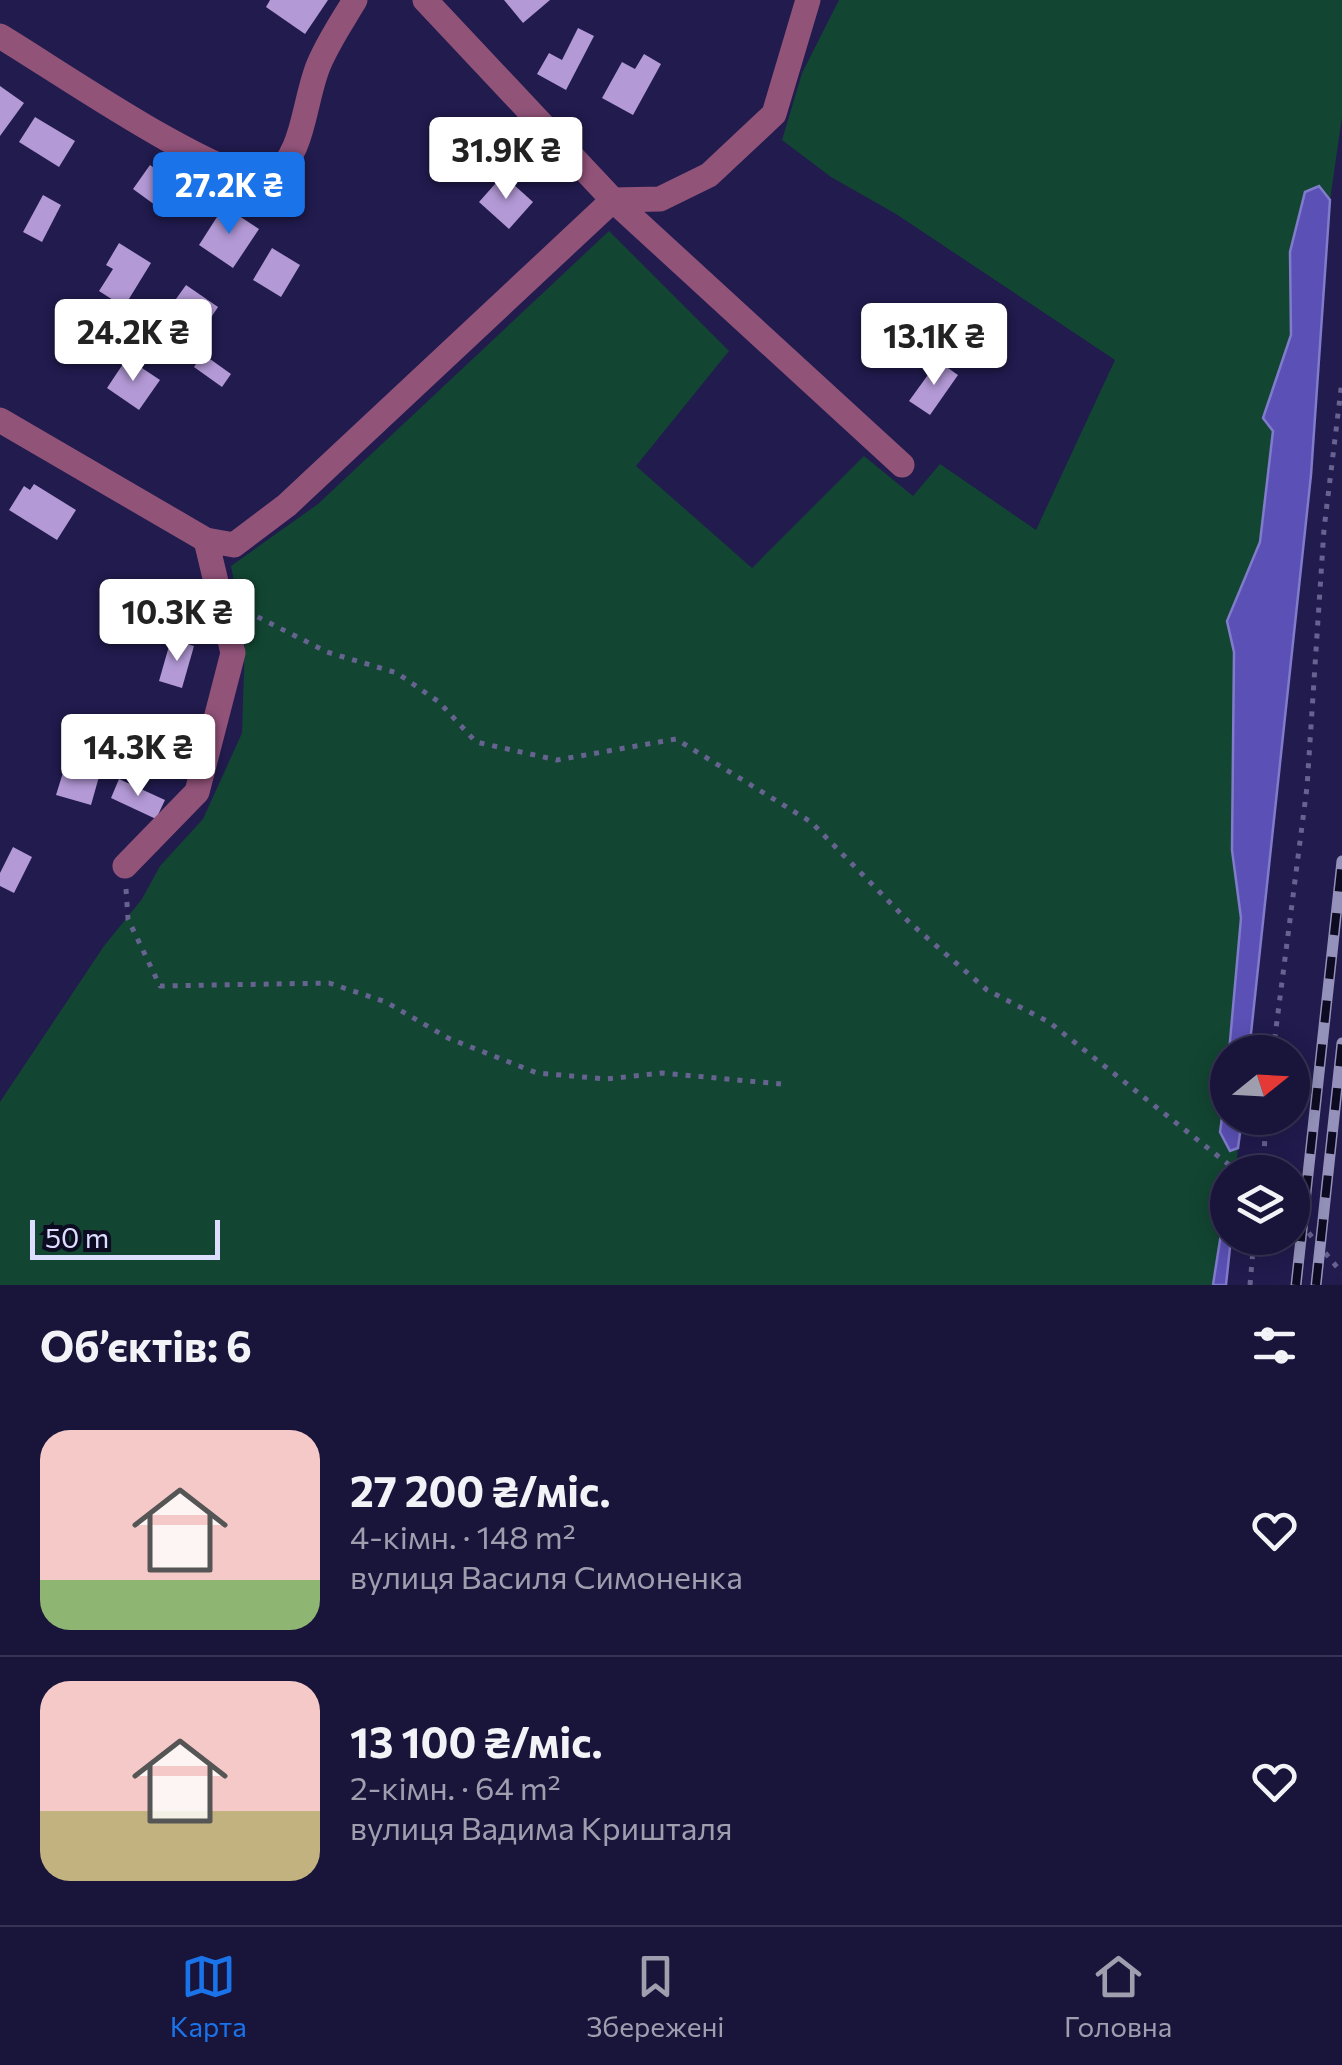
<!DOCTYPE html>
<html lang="uk">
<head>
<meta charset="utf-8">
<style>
  body { margin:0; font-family:Commissioner,sans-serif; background:#262145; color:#f1f3f6; height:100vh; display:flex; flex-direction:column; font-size:38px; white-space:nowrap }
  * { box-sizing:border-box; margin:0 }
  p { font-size:32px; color:#9f9eaf }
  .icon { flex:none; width:55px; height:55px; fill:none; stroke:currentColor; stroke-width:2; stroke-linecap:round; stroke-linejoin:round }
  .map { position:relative; height:1285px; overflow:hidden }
  .details { display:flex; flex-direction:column; background:#19143a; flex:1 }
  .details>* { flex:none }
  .needle { width:65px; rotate:72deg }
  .fabs { position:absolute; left:1210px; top:1035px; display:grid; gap:20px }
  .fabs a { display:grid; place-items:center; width:100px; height:100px; border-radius:50%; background:#19143a; box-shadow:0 5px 25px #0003,0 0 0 2px #373354; font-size:50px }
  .scale { position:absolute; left:30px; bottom:25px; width:190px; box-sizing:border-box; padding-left:10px; border:5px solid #dddeff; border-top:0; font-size:28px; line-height:35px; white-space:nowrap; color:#dddeff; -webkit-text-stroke:8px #0c0b21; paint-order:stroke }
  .price { position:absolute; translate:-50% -85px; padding:0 22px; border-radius:10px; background:#fff; color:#222; font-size:32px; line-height:65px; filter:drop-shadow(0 2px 5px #0008) }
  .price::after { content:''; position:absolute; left:50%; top:60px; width:30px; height:22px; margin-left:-15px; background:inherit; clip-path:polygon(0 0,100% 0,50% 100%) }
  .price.selected { background:#1a73e8; color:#fff }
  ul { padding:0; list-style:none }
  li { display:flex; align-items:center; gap:30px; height:250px; padding:0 40px }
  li+li { border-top:2px solid #373354 }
  li span { display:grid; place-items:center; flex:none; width:280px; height:200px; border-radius:30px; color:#555 }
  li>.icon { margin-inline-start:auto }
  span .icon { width:120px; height:120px; fill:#fffc; stroke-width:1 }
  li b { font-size:42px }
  h2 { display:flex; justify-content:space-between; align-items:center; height:120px; padding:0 40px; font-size:42px }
  .tabs { display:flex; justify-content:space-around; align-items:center; height:140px; border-top:2px solid #373354; background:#19143a; font-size:28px; color:#9f9eaf }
  .tabs a { display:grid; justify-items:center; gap:5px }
  .tabs .selected { color:#1a73e8 }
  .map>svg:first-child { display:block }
  .green { fill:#124632 }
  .water { fill:#5a50b5; stroke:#817bcb; stroke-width:2.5 }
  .building { fill:#b399d6 }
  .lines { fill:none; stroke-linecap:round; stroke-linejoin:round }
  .path { stroke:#676390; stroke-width:5; stroke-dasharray:5 8; stroke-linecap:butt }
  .minor { stroke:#925379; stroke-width:25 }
  .rail-casing { stroke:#9492ba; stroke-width:11 }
  .rail { stroke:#0c0b21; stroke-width:8; stroke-dasharray:22; stroke-linecap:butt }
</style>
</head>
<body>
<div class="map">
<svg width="1342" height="1285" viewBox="0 0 1342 1285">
  <rect width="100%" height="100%" fill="#211b4e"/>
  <polygon class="green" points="839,0 1342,0 1342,117 1330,200 1319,186 1290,252 1291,335 1263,418 1273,431 1260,542 1227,621 1234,651 1232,850 1241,918 1220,1132 1230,1151 1238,1148 1236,1172 1228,1172 1213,1285 0,1285 0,1102 104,946 142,899 160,866 203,819 242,733 245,638 231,566 318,504 609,231 729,351 636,466 752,568 864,456 913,496 940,464 1036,530 1115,360 896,214 831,177 782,140 802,73"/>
  <g class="water">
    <polygon points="1319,186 1330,200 1311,475 1249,1052 1229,1052 1241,918 1232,850 1234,652 1227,621 1260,542 1273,431 1263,418 1291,335 1290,252 1305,192"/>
    <polygon points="1227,1082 1228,1118 1242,1118 1238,1148 1230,1151 1220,1132"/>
    <polygon points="1227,1195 1228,1238 1231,1238 1226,1285 1213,1285"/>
  </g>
  <g class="building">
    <polygon points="270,0 328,0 305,34 266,7"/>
    <polygon points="504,0 550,0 523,23"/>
    <polygon points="578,28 594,36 566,90 537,74 549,53 562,60"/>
    <polygon points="644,54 661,64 633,115 602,98 622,62 635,69"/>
    <polygon points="0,86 24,103 0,136"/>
    <polygon points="35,117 75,141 59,167 19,142"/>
    <polygon points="150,165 172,181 155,205 133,189"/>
    <polygon points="503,175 533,202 509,229 479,202"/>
    <polygon points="43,195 61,205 42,242 23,232"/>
    <polygon points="224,206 259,229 233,268 199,245"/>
    <polygon points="119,243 151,263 124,307 99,291 113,269 106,265"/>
    <polygon points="272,248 300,265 281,297 253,280"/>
    <polygon points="186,285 218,307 208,322 176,299"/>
    <polygon points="203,354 231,374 222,387 194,367"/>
    <polygon points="127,358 160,380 139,410 107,388"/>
    <polygon points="938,361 958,375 930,415 909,401"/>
    <polygon points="34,484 76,510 57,540 9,510 24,486 30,490"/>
    <polygon points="171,639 194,646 182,688 159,681"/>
    <polygon points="66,763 100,773 91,805 56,795"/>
    <polygon points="119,779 165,800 156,819 111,798"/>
    <polygon points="13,847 32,857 14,893 0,886 0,873"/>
  </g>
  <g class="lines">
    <g class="path">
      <polyline points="246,611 327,652 397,673 439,702 476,742 557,760 676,739 811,822 909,922 987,990 1049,1022 1238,1172"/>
      <polyline points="126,889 128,919 160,986 329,983 386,1002 448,1038 537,1073 606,1079 662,1073 781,1084"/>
      <polyline points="1273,1052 1307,787 1324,529 1342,381"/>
      <polyline points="1263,1172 1266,1118"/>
      <polyline points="1292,1213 1342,1273"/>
      <polyline points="1250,1285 1254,1238"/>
    </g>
    <g class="minor">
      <polyline points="425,0 613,200 902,465"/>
      <path d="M0 36C60 72 209 176 270 182 305 150 302 111 317 69 326 45 342 22 355 0"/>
      <polyline points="0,420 206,540"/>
      <polyline points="125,866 197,792 233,653 206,540 234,545 287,505 613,200 660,199 709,175 774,114 808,0"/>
    </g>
    <defs>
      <g id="rail">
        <polyline points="1296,1285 1342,861"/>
        <polyline points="1316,1285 1342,1043"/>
      </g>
    </defs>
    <use href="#rail" class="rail-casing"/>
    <use href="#rail" class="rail"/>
  </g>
</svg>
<div class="fabs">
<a><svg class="needle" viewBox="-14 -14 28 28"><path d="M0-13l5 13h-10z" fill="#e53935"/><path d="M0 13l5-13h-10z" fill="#9f9eaf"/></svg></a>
<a><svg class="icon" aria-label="layers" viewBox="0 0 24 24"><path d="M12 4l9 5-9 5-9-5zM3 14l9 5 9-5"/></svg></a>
</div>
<div class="scale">50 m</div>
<b class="price" style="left:506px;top:202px">31.9K ₴</b>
<b class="price selected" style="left:229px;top:237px">27.2K ₴</b>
<b class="price" style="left:133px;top:384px">24.2K ₴</b>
<b class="price" style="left:934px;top:388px">13.1K ₴</b>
<b class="price" style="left:177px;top:664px">10.3K ₴</b>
<b class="price" style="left:138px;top:799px">14.3K ₴</b>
</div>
<section class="details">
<h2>Об’єктів: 6<svg class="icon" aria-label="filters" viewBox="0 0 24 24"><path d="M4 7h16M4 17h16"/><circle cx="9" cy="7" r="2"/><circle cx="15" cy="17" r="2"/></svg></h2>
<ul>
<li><span style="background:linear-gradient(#f6c9c9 75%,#8fb573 0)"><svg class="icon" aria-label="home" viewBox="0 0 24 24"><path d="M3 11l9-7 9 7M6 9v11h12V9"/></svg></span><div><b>27 200 ₴/міс.</b><p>4-кімн. · 148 m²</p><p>вулиця Василя Симоненка</p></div><svg class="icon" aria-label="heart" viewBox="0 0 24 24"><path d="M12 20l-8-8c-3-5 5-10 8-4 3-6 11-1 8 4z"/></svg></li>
<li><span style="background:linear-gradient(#f6c9c9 65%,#c2b280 0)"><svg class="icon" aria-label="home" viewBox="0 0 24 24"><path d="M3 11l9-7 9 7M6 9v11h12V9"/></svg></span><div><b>13 100 ₴/міс.</b><p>2-кімн. · 64 m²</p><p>вулиця Вадима Кришталя</p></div><svg class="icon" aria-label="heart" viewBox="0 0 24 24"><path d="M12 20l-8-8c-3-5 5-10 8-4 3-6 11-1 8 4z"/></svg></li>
</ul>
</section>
<nav class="tabs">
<a class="selected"><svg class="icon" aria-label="map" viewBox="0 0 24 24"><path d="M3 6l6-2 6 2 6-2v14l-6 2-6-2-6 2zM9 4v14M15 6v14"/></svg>Карта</a>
<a><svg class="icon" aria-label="saved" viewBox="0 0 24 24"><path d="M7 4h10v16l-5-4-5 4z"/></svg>Збережені</a>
<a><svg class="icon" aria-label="home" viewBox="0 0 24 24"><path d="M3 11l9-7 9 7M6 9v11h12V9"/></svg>Головна</a>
</nav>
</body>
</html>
